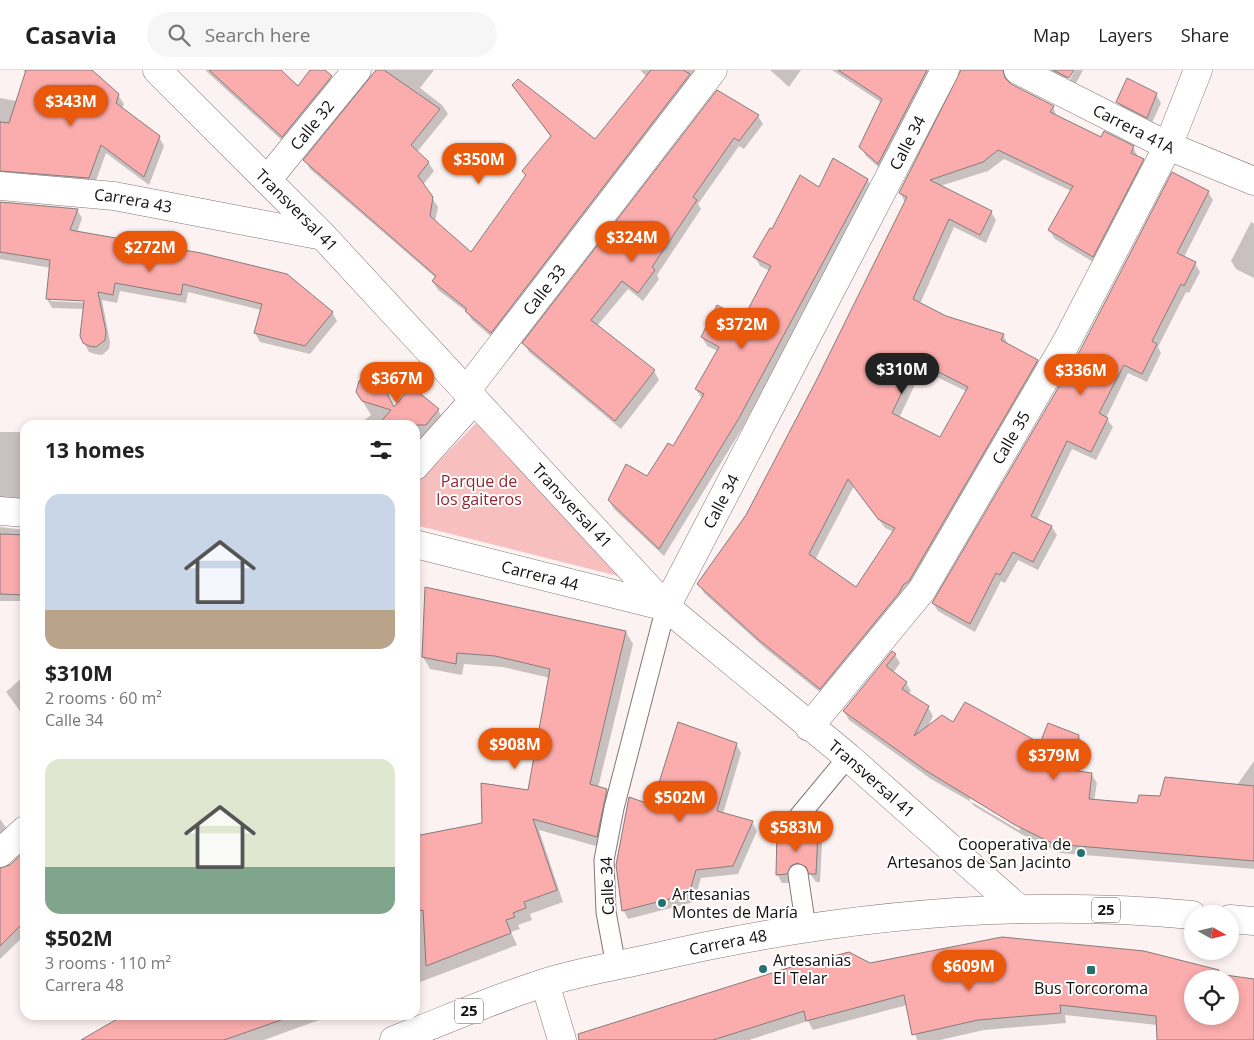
<!DOCTYPE html>
<html lang="en">
<head>
<meta charset="utf-8">
<style>
  body { margin:0; font-family:"Open Sans",sans-serif; background:#f6f6f6; color:#222; height:100vh; display:flex; flex-direction:column; font-size:19px; white-space:nowrap }
  * { box-sizing:border-box; margin:0 }
  p { font-size:16px; color:#767676 }
  .icon { flex:none; width:28px; height:28px; fill:none; stroke:currentColor; stroke-width:2; stroke-linecap:round; stroke-linejoin:round }
  .map { position:relative; flex:1; overflow:hidden }
  .panel { position:absolute; left:20px; top:350px; width:400px; height:600px; display:flex; flex-direction:column; background:#fff; border-radius:15px; box-shadow:0 2px 8px #0003 }
  .panel>* { flex:none }
  .needle { width:32px; rotate:98deg }
  .fabs { position:absolute; left:1184px; top:835px; display:grid; gap:10px }
  .fabs a { display:grid; place-items:center; width:55px; height:55px; border-radius:50%; background:#fff; box-shadow:0 2px 8px #0003; font-size:25px }
  .price { position:absolute; translate:-50% -42px; padding:0 11px; border-radius:18px; background:#ea580c; color:#fff; font-size:16px; line-height:32px; filter:drop-shadow(0 1px 2px #0008) }
  .price::after { content:''; position:absolute; left:50%; top:30px; width:15px; height:11px; margin-left:-8px; background:inherit; clip-path:polygon(0 0,100% 0,50% 100%) }
  .price.active { background:#222; color:#fff }
  ul { padding:0; list-style:none }
  li { display:grid; align-content:center; gap:10px; height:265px; padding:0 25px }
  li span { display:grid; place-items:center; height:155px; border-radius:15px; color:#555 }
  li>.icon { margin-inline-start:auto }
  span .icon { width:90px; height:90px; fill:#fffc; stroke-width:1 }
  li b { font-size:21px }
  h2 { display:flex; justify-content:space-between; align-items:center; height:60px; padding:0 25px; font-size:21px }
  header { display:flex; align-items:center; gap:30px; box-sizing:border-box; height:70px; padding:0 25px; background:#fff; border-bottom:1px solid #e0e0e0 }
  header strong { font-size:24px }
  nav { display:flex; gap:28px; margin-inline-start:auto; font-size:18px }
  .search { width:350px; height:45px; background:#f6f6f6; display:flex; align-items:center; gap:12px; box-sizing:border-box; padding:0 18px; border-radius:28px; color:#767676; font-size:19px }
  .map>svg:first-child { display:block }
  .green { fill:#f7bfbe }
  .shadow { fill:#0003; fill-rule:evenodd }
  .building { fill:#fbacac; stroke:#867c7c; fill-rule:evenodd }
  .lines { fill:none; stroke-linecap:round; stroke-linejoin:round }
  .lane-casing { stroke:#817777; stroke-width:21 }
  .street-casing { stroke:#817777; stroke-width:29 }
  .secondary-casing { stroke:#817777; stroke-width:29 }
  .highway-casing { stroke:#817777; stroke-width:29 }
  .lane { stroke:#fff; stroke-width:19 }
  .street { stroke:#fff; stroke-width:28 }
  .secondary { stroke:#fff; stroke-width:28 }
  .highway { stroke:#fff; stroke-width:28 }
  .poi-dot { fill:#24706f; stroke:#fff; stroke-width:2 }
  .labels { text-anchor:middle; stroke-width:4; stroke-linejoin:round; paint-order:stroke }
  .shield { fill:#fff; stroke:#5a5757; stroke-width:1 }
  .shield-label { font-size:15px; font-weight:bold; fill:#130f0f }
  .street-label { font-size:16px; fill:#130f0f; stroke:#fff }
  .park-label { font-size:16px; fill:#932531; stroke:#fff }
  .poi-label { font-size:16px; fill:#130f0f; stroke:#fff; text-anchor:start }
</style>
</head>
<body>
<header>
<strong>Casavia</strong>
<div class="search"><svg class="icon" aria-label="search" viewBox="0 0 24 24"><circle cx="10" cy="10" r="6"/><path d="M15 15l6 6"/></svg>Search here</div>
<nav><a>Map</a><a>Layers</a><a>Share</a></nav>
</header>
<div class="map">
<svg width="1254" height="970" viewBox="0 0 1254 970">
  <rect width="100%" height="100%" fill="#fcf2f1"/>
  <polygon class="green" points="480,349 626,508 415,455 415,416"/>
  <g class="shadow">
    <polygon points="23,0 91,0 118,25 124,34 122,39 159,67 164,76 149,115 106,83 94,116 0,110 0,28 60,39"/>
    <polygon points="205,0 271,0 299,18 312,0 323,0 336,16 287,75"/>
    <polygon points="378,0 434,0 420,18 442,35 448,44 417,82 428,92 434,101 423,115 438,137 435,152 471,183 526,107 523,102 551,67 513,15 595,70 647,7 640,0 704,0 496,271 472,250 467,242 438,220 433,212 436,208 310,99 305,90"/>
    <polygon points="770,0 801,0 789,17"/>
    <polygon points="832,0 937,0 884,102 866,86 861,77 882,33"/>
    <path d="M962 0H1011L1007 12 1053 37 1057 47 1101 69 1133 77 1138 87 1143 90 1148 99 1098 195 1055 169 1049 160 1071 121 1004 89 988 101 940 116 991 142 996 150 986 173 954 157 920 234 946 247 1003 265 1008 274 1037 291 1042 299 914 520 826 627 766 579 704 523 699 514 747 446 818 312 905 132 900 123ZM922 300 966 321 941 368 899 348ZM854 416 885 458 894 462 857 518 815 490Z"/>
    <polygon points="1039,0 1072,0 1065,12"/>
    <polygon points="1075,0 1083,0 1074,17 1068,13"/>
    <polygon points="717,22 758,46 763,54 744,79 739,76 698,134 701,139 657,205 659,209 643,231 628,219 597,256 654,301 659,310 621,359 529,282 524,273"/>
    <polygon points="1156,24 1161,33 1151,55 1123,41 1118,32"/>
    <polygon points="834,90 868,110 872,119 743,357 664,486 614,439 609,430 648,408 673,378 702,329 696,319 718,281 707,276 702,267 743,250 770,201 760,196 755,187 773,161 820,119"/>
    <polygon points="1208,122 1213,130 1184,187 1195,193 1200,202 1189,223 1186,222 1158,277 1161,283 1147,312 1128,303 1106,348 1113,357 1096,390 1072,379 1037,450 1052,457 1057,465 1038,500 1018,490 1005,513 1001,511 975,562 938,541 933,533"/>
    <path d="M0 133 77 140 82 148 77 163 332 242 337 251 310 284 260 272 255 263 261 240 188 222 186 233 120 221 117 233 102 230 110 272 109 279 102 285 95 284 89 282 84 273 85 239 52 238 47 229 51 198 0 189ZM51 228 91 230 90 233 51 231Z"/>
    <polygon points="1251,152 1254,154 1254,208 1236,199 1231,191"/>
    <polygon points="357,322 394,338 438,340 443,349 415,386 415,355 358,355 371,345"/>
    <polygon points="0,362 25,362 25,436 0,434"/>
    <polygon points="0,457 25,460 25,531 0,531"/>
    <polygon points="626,562 633,574 598,718 606,720 613,732 603,778 539,760 563,832 530,844 532,850 518,855 520,859 511,862 517,875 415,914 415,800 529,721 550,608 503,597 464,594 462,605 430,599 423,587"/>
    <path d="M895 585 900 593 893 603 906 613 911 621 908 624 928 637 933 646 927 658 954 654 1041 675 1079 666 1084 675 1077 703 1092 705 1097 713 1094 731 1138 734 1161 727 1237 715 1254 691V799L1060 783 1021 764 974 736 971 732 931 709 849 650 844 641ZM970 728 1021 758 1019 760 970 731Z"/>
    <polygon points="25,605 25,648 6,622"/>
    <polygon points="736,674 741,683 723,744 752,752 757,761 738,804 701,808 694,832 628,849 624,841 618,795 629,728 653,736"/>
    <polygon points="0,749 11,765 0,775"/>
    <polygon points="817,764 822,773 820,812 816,812 811,805 802,801 792,813 782,813 777,804 791,770 798,775 806,773"/>
    <polygon points="25,783 25,865 0,889 0,799 11,796"/>
    <path d="M870 895 1218 901 1221 905 1254 910V970H1158L1157 955 1065 945 1066 953 984 960 940 970H917L907 935 813 960 808 951 749 970H579L578 966 788 899ZM1192 909H1230V946H1192Z"/>
    <polygon points="126,945 333,945 264,970 84,970"/>
  </g>
  <g class="building">
    <polygon points="26,0 92,0 119,24 116,33 160,66 144,107 101,75 89,108 0,101 0,52 9,53"/>
    <polygon points="209,0 281,0 298,16 310,0 325,0 332,6 282,67"/>
    <polygon points="376,0 384,0 440,39 411,75 429,92 418,106 433,127 430,146 471,182 526,105 522,101 551,66 512,15 518,9 595,69 651,0 683,0 690,4 491,263 465,241 467,239 432,211 436,206 303,90"/>
    <polygon points="838,0 927,0 878,94 859,77 882,29"/>
    <path d="M961 0H1003L1005 8 1011 14 1054 36 1050 42 1101 67 1104 61 1134 76 1131 83 1144 89 1093 187 1048 160 1073 116 998 80 983 92 930 110 992 141 980 165 949 149 913 229 946 246 1004 264 1001 270 1038 290 909 511 903 515 899 523 820 619 759 570 697 514 746 445 816 311 907 127 899 123ZM917 291 968 317 940 367 892 343ZM848 409 878 449 895 458 856 517 809 484Z"/>
    <polygon points="1053,0 1074,0 1069,8"/>
    <polygon points="1127,8 1157,23 1147,48 1116,32"/>
    <polygon points="717,20 759,45 739,71 734,68 693,127 697,130 652,197 655,200 638,223 622,211 591,250 655,300 615,351 522,273"/>
    <polygon points="833,88 868,109 739,348 659,479 608,430 626,394 647,406 668,373 673,376 704,324 695,319 719,277 701,267 717,235 743,249 771,196 753,187 770,158 772,159 800,105 819,117"/>
    <polygon points="1172,102 1209,121 1177,183 1196,192 1184,216 1181,214 1152,271 1157,274 1142,304 1124,295 1099,343 1108,348 1091,382 1067,371 1031,446 1052,456 1033,492 1013,482 1000,505 996,503 970,554 932,533 1081,279"/>
    <polygon points="0,132 78,139 70,160 201,183 287,204 333,242 305,276 254,263 262,234 183,214 181,225 115,213 113,225 98,222 106,262 105,270 96,277 89,276 83,273 80,266 84,231 46,229 50,190 0,182"/>
    <polygon points="368,306 379,308 394,337 411,316 439,339 426,355 378,355 391,340 362,331 356,322 359,311"/>
    <polygon points="0,464 25,465 24,525 0,524"/>
    <polygon points="425,517 626,561 590,714 607,719 597,767 533,749 557,820 524,832 526,838 513,843 515,847 506,850 511,863 426,896 423,840 415,842 415,766 482,753 481,713 528,720 550,599 495,586 457,583 456,594 422,587"/>
    <polygon points="892,581 896,584 886,596 907,612 902,619 929,636 914,666 942,645 953,652 965,632 1040,673 1048,653 1079,665 1071,700 1092,703 1089,729 1137,733 1139,725 1160,726 1165,707 1254,716 1254,791 1054,774 1015,755 925,700 843,641"/>
    <polygon points="678,652 737,673 717,741 753,751 733,796 696,800 689,824 622,841 616,795 629,727 652,735"/>
    <polygon points="777,761 788,762 790,768 799,773 805,771 810,763 818,763 816,804 809,804 806,797 797,793 791,796 787,804 776,805"/>
    <polygon points="25,781 25,851 0,876 0,798 10,795"/>
    <path d="M1002 867 1144 881 1219 900 1218 904 1254 909V970H1157L1156 946 1060 935 1061 943 978 950 912 965 904 925 806 951 804 941 713 970H579L578 964 788 898 849 882 870 893ZM1192 909H1230V946H1192Z"/>
    <polygon points="124,945 283,945 284,949 224,970 81,970"/>
  </g>
  <g class="lines">
    <defs>
      <g id="lane">
        <polyline points="799,762 799,746 848,687"/>
        <polyline points="798,804 806,858"/>
        <polyline points="616,896 606,842 604,790 614,738 666,537"/>
      </g>
      <g id="street">
        <path id="s1" d="M1018 0 1168 76 1254 111"/>
        <path id="s2" d="M267 110 357 0"/>
        <path id="s3" d="M0 116 114 126 323 166"/>
        <path id="s4" d="M466 321 713 0"/>
        <polyline points="415,396 474,330"/>
        <polyline points="0,441 25,443"/>
        <path id="s5" d="M415 474 666 537 945 0"/>
        <path id="s6" d="M809 657 922 520 1067 271 1168 76 1198 0"/>
        <polyline points="0,783 25,760"/>
        <polyline points="545,913 562,970"/>
      </g>
      <g id="secondary">
        <path id="s7" d="M157 0 323 166 666 537 848 687 1019 839"/>
      </g>
      <g id="highway">
        <polyline points="1230,849 1254,851"/>
        <path id="s8" d="M394 970C444 951 493 929 544 913 578 902 616 896 652 888 829 847 1011 828 1192 845"/>
      </g>
    </defs>
    <use href="#lane" class="lane-casing"/>
    <use href="#street" class="street-casing"/>
    <use href="#secondary" class="secondary-casing"/>
    <use href="#highway" class="highway-casing"/>
    <use href="#lane" class="lane"/>
    <use href="#street" class="street"/>
    <use href="#secondary" class="secondary"/>
    <use href="#highway" class="highway"/>
  </g>
  <g class="poi-dot">
    <circle cx="1081" cy="783" r="5"/>
    <circle cx="662" cy="833" r="5"/>
    <circle cx="763" cy="899" r="5"/>
    <rect x="1086" y="895" width="10" height="10" rx="2.5"/>
  </g>
  <g class="labels">
    <g class="shield">
      <rect x="1092" y="827.5" width="28" height="25" rx="4"/>
      <rect x="455" y="928.5" width="28" height="25" rx="4"/>
    </g>
    <g class="shield-label">
      <text x="1106" y="845">25</text>
      <text x="469" y="946">25</text>
    </g>
    <g class="street-label">
      <text dy="6" stroke="none"><textPath href="#s2" startOffset="71">Calle 32</textPath></text>
      <text dy="6" stroke="none"><textPath href="#s1" startOffset="130">Carrera 41A</textPath></text>
      <text dy="6" stroke="none"><textPath href="#s5" startOffset="782">Calle 34</textPath></text>
      <text dy="6" stroke="none"><textPath href="#s3" startOffset="134">Carrera 43</textPath></text>
      <text dy="6" stroke="none"><textPath href="#s7" startOffset="198">Transversal 41</textPath></text>
      <text dy="6" stroke="none"><textPath href="#s4" startOffset="128">Calle 33</textPath></text>
      <text dy="6" stroke="none"><textPath href="#s6" startOffset="354">Calle 35</textPath></text>
      <text dy="6" stroke="none"><textPath href="#s5" startOffset="378">Calle 34</textPath></text>
      <text dy="6" stroke="none"><textPath href="#s7" startOffset="602">Transversal 41</textPath></text>
      <text dy="6" stroke="none"><textPath href="#s5" startOffset="129">Carrera 44</textPath></text>
      <text dy="6" stroke="none"><textPath href="#s7" startOffset="1008">Transversal 41</textPath></text>
      <text transform="translate(607 816) rotate(-92)" y="6">Calle 34</text>
      <text dy="6" stroke="none"><textPath href="#s8" startOffset="349">Carrera 48</textPath></text>
    </g>
    <g class="park-label">
      <text x="479" y="417">Parque de<tspan x="479" dy="18">los gaiteros</tspan></text>
    </g>
    <g class="poi-label">
      <text x="1071" y="780" text-anchor="end">Cooperativa de<tspan x="1071" dy="18">Artesanos de San Jacinto</tspan></text>
      <text x="672" y="830">Artesanias<tspan x="672" dy="18">Montes de María</tspan></text>
      <text x="773" y="896">Artesanias<tspan x="773" dy="18">El Telar</tspan></text>
      <text x="1091" y="924" text-anchor="middle">Bus Torcoroma</text>
    </g>
  </g>
</svg>
<div class="fabs">
<a><svg class="needle" viewBox="-14 -14 28 28"><path d="M0-13l5 13h-10z" fill="#e53935"/><path d="M0 13l5-13h-10z" fill="#767676"/></svg></a>
<a><svg class="icon" aria-label="locate" viewBox="0 0 24 24"><circle cx="12" cy="12" r="6"/><path d="M12 2v4M12 18v4M2 12h4M18 12h4"/></svg></a>
</div>
<b class="price" style="left:71px;top:57px">$343M</b>
<b class="price" style="left:479px;top:115px">$350M</b>
<b class="price" style="left:632px;top:193px">$324M</b>
<b class="price" style="left:150px;top:203px">$272M</b>
<b class="price" style="left:742px;top:280px">$372M</b>
<b class="price active" style="left:902px;top:325px">$310M</b>
<b class="price" style="left:1081px;top:326px">$336M</b>
<b class="price" style="left:397px;top:334px">$367M</b>
<b class="price" style="left:515px;top:700px">$908M</b>
<b class="price" style="left:1054px;top:711px">$379M</b>
<b class="price" style="left:680px;top:753px">$502M</b>
<b class="price" style="left:796px;top:783px">$583M</b>
<b class="price" style="left:969px;top:922px">$609M</b>
<section class="panel">
<h2>13 homes<svg class="icon" aria-label="filters" viewBox="0 0 24 24"><path d="M4 7h16M4 17h16"/><circle cx="9" cy="7" r="2"/><circle cx="15" cy="17" r="2"/></svg></h2>
<ul>
<li><span style="background:linear-gradient(#c9d6e8 75%,#b9a48a 0)"><svg class="icon" aria-label="home" viewBox="0 0 24 24"><path d="M3 11l9-7 9 7M6 9v11h12V9"/></svg></span><div><b>$310M</b><p>2 rooms · 60 m²</p><p>Calle 34</p></div></li>
<li><span style="background:linear-gradient(#dfe7d0 70%,#7fa58c 0)"><svg class="icon" aria-label="home" viewBox="0 0 24 24"><path d="M3 11l9-7 9 7M6 9v11h12V9"/></svg></span><div><b>$502M</b><p>3 rooms · 110 m²</p><p>Carrera 48</p></div></li>
</ul>
</section>
</div>
</body>
</html>
